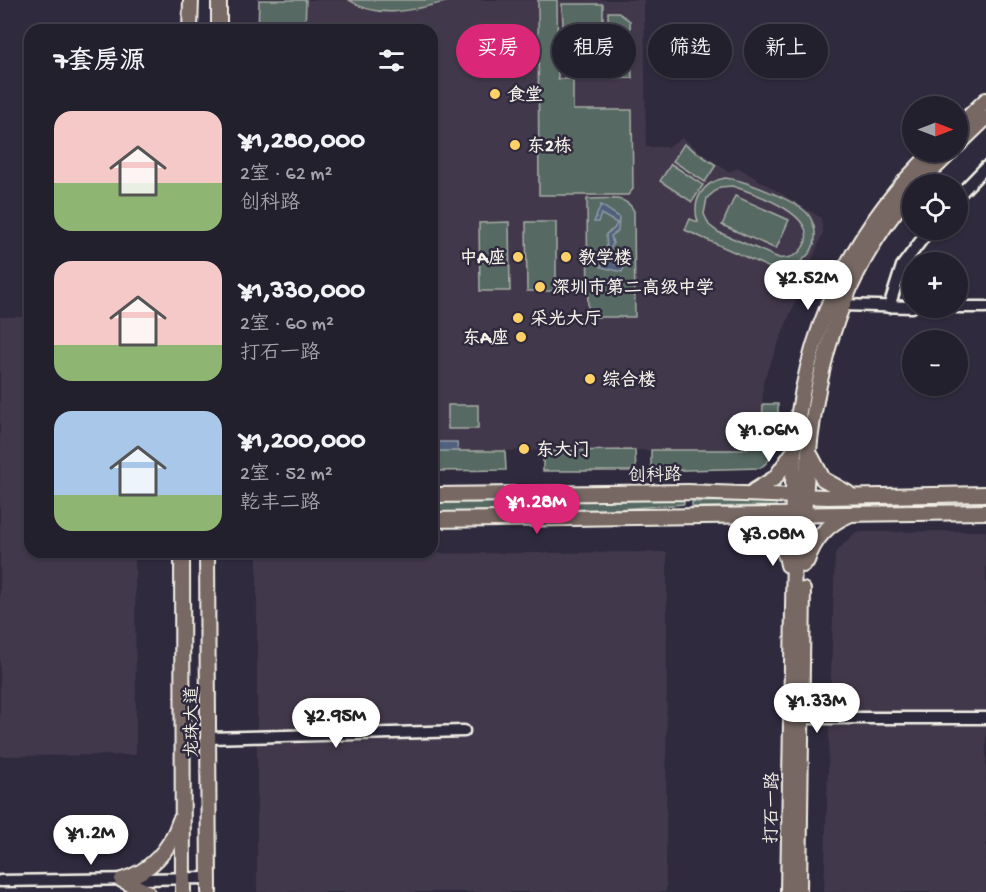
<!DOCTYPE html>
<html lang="zh">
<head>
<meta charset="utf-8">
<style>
  body { margin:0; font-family:"Gochi Hand","LXGW WenKai TC",sans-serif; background:#2b2836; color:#f1f3f6; height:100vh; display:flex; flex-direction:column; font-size:22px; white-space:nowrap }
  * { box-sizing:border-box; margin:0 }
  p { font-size:20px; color:#a3a3aa }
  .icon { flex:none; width:33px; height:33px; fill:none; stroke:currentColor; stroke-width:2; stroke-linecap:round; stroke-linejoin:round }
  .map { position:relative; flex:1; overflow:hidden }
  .side { position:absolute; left:24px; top:24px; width:414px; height:534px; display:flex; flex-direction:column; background:#23202e; border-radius:18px; box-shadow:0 2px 4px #0004,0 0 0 2px #403e4a }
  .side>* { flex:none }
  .guide { position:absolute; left:456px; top:24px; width:440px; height:54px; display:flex; gap:12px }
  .needle { width:39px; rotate:90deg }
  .tools { position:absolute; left:902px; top:96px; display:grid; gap:12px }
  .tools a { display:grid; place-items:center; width:66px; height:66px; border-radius:50%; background:#23202e; box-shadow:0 2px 4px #0004,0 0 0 2px #403e4a; font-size:30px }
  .price { position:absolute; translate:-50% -51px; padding:0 14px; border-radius:21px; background:#fff; color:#222; font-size:20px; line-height:39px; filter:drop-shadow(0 2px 3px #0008) }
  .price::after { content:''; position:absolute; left:50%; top:36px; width:18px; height:14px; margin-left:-9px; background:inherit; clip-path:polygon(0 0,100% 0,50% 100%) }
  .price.active { background:#db2777; color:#fff }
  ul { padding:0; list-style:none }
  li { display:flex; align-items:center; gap:18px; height:150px; padding:0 30px }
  li span { display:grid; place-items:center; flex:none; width:168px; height:120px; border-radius:18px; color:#555 }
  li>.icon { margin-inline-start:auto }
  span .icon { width:72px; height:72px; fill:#fffc; stroke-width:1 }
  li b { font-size:26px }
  h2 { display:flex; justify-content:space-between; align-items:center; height:72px; padding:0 30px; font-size:26px }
  .tag { padding:0 21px; border-radius:27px; background:#23202e; box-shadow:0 2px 4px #0004,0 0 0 2px #403e4a; font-size:21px; line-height:54px }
  .tag.active { background:#db2777; color:#fff }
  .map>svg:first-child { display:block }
  .built { fill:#43394c }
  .green { fill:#576962; stroke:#a6ada5; stroke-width:1.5; fill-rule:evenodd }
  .water { fill:#51617b; stroke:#929ba7; stroke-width:1.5 }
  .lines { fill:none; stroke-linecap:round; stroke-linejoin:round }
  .minor-casing { stroke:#f4f1e8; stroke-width:15 }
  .major-casing { stroke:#f4f1e8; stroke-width:18 }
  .minor { stroke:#2f2a3d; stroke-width:10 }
  .major { stroke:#776864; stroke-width:14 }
  .poi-dot { fill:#ffd166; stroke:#2f2a3d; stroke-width:2 }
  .labels { text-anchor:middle; stroke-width:5; stroke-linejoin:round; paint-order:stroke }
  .poi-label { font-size:18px; font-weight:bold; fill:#f4f1e8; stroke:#2f2a3d; text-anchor:start }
  .street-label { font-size:18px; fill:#f4f1e8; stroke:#2f2a3d }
</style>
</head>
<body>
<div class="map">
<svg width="986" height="892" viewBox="0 0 986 892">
  <rect width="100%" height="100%" fill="#2f2a3d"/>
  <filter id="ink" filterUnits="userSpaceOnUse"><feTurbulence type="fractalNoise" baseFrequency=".0167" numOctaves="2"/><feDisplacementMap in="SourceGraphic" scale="12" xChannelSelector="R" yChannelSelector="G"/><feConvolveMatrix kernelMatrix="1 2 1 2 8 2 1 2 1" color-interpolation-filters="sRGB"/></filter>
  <g filter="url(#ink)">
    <g class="built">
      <polygon points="306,0 644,0 646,147 669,147 682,138 728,172 739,168 821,218 823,233 763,381 762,429 750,447 743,450 432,451 432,30 305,30"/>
      <polygon points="0,317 30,317 30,552 135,552 136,755 0,756"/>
      <polygon points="986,531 986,892 824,892 835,553 856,532"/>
      <polygon points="667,552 666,892 257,892 257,555"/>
    </g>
    <g class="green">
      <polygon points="259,0 306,0 305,30 258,30"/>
      <path d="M349 0H453C419 8 380 22 349 0Z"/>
      <polygon points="538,0 557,0 558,79 573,79 573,110 632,110 633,189 628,195 539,195"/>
      <polygon points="562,4 603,4 603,26 563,26"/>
      <polygon points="608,12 617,12 630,21 632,78 609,79"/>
      <polygon points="603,28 603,50 563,50 563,29"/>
      <rect x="563" y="52" width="40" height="22"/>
      <polygon points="684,144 716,165 705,182 673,161"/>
      <polygon points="671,164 703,185 692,202 660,181"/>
      <path d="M725 178C742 179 796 201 807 213 814 221 817 234 814 244 810 259 794 263 788 276L685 230 690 219 698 222C691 200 703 182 725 178ZM732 186C754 193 823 216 803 247 798 256 789 259 779 258L718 232 709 225 704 214 707 198 720 187Z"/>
      <polygon points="735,196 789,220 776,249 722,225"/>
      <path d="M587 199C604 199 626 194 634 211L635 317H588Z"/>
      <polygon points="509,222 510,291 480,291 479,223"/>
      <polygon points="526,222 556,222 556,291 527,291"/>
      <path d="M763 404H778C778 427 781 455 760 468L651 471V450H743C763 442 762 423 763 404Z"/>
      <rect x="448" y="405" width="30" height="24"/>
      <polygon points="635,450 636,471 543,471 543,451"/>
      <polygon points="432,451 505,451 506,470 432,471"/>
      <polygon points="684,499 684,504 619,509 432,512 432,502"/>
      <polygon points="776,501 776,506 692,507 692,502"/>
    </g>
    <g class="water">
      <polygon points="601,205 619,217 618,231 611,236 613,244 608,253 614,255 624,252 623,256 614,259 615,263 624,268 622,272 601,267 603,260 598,258 598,254 607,250 606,234 614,229 617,223 601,214 598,222 594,222"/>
      <polygon points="432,442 457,442 458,451 432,451"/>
    </g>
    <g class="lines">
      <defs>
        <g id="minor">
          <polyline points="957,197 986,167"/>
          <polyline points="842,305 912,307"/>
          <polyline points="889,307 902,266 929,230"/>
          <polyline points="957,307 986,307"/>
          <polyline points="800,711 802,718 986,718"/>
          <polyline points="209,738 464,731"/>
          <polyline points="0,881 209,878"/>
        </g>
        <g id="major">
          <polyline points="190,30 191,0"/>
          <polyline points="219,30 219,0"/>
          <polyline points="957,128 986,100"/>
          <polyline points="957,146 986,118"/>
          <polyline points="918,184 951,152"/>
          <polyline points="811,456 823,479 848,493"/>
          <polyline points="754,491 775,478 792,454"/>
          <polyline points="432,495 688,492 828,497 986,494"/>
          <path d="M746 518C770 525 784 541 788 565L790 562"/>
          <polyline points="432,520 986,512"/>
          <polyline points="182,552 183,892"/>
          <polyline points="207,552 209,892"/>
          <path d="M807 561C814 539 827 524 849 515"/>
          <path d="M803 565C805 428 818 299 912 191"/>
          <path d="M122 880C151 871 170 850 180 820"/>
          <polyline points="122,880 147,892"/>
          <path d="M788 892 794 551C791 528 793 506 793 483 795 357 841 239 933 152"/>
          <polyline points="799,892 803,590"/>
        </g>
      </defs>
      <use href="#minor" class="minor-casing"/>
      <use href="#major" class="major-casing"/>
      <use href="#minor" class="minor"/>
      <use href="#major" class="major"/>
    </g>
  </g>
  <g class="poi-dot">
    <circle cx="495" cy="94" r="6"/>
    <circle cx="515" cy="145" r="6"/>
    <circle cx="518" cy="257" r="6"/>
    <circle cx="566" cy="257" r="6"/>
    <circle cx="540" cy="287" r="6"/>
    <circle cx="518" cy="318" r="6"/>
    <circle cx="521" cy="337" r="6"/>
    <circle cx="590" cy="379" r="6"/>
    <circle cx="524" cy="449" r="6"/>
  </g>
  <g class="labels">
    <g class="poi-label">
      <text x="507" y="100">食堂</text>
      <text x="527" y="151">东2栋</text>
      <text x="506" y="263" text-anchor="end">中A座</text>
      <text x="578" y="263">教学楼</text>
      <text x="552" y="293">深圳市第二高级中学</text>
      <text x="530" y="324">采光大厅</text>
      <text x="509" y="343" text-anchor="end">东A座</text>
      <text x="602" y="385">综合楼</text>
      <text x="536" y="455">东大门</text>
    </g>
    <g class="street-label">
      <text transform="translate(655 474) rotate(-1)" y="6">创科路</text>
      <text transform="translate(191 722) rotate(-90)" y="6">龙珠大道</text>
      <text transform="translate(771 808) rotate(-89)" y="6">打石一路</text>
    </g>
  </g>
</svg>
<div class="tools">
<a><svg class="needle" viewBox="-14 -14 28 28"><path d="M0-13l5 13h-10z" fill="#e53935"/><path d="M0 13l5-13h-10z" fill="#a3a3aa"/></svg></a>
<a><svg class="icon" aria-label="locate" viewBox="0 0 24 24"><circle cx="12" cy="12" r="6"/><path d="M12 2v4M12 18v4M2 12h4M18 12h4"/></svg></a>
<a>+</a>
<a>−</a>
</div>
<b class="price" style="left:808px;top:311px">¥2.52M</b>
<b class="price" style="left:769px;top:463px">¥1.06M</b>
<b class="price active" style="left:537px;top:535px">¥1.28M</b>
<b class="price" style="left:773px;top:567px">¥3.08M</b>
<b class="price" style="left:817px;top:734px">¥1.33M</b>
<b class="price" style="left:336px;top:749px">¥2.95M</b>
<b class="price" style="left:91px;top:866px">¥1.2M</b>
<div class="guide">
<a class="tag active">买房</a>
<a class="tag">租房</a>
<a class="tag">筛选</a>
<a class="tag">新上</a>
</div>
<section class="side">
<h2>7套房源<svg class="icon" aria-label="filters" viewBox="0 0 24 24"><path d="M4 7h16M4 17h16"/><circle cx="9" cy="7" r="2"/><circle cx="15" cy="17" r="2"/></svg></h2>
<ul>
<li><span style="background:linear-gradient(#f6c9c9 60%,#8fb573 0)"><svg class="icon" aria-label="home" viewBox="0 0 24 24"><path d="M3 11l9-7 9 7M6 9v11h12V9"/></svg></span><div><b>¥1,280,000</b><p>2室 · 62 m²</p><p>创科路</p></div></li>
<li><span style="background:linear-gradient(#f6c9c9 70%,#8fb573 0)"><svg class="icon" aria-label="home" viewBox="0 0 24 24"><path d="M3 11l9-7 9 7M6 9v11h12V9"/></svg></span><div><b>¥1,330,000</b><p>2室 · 60 m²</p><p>打石一路</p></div></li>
<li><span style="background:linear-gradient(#a9c7e8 70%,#8fb573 0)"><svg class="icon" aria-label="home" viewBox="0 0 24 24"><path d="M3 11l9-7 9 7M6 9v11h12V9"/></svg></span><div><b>¥1,200,000</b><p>2室 · 52 m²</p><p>乾丰二路</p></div></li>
</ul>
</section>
</div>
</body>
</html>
